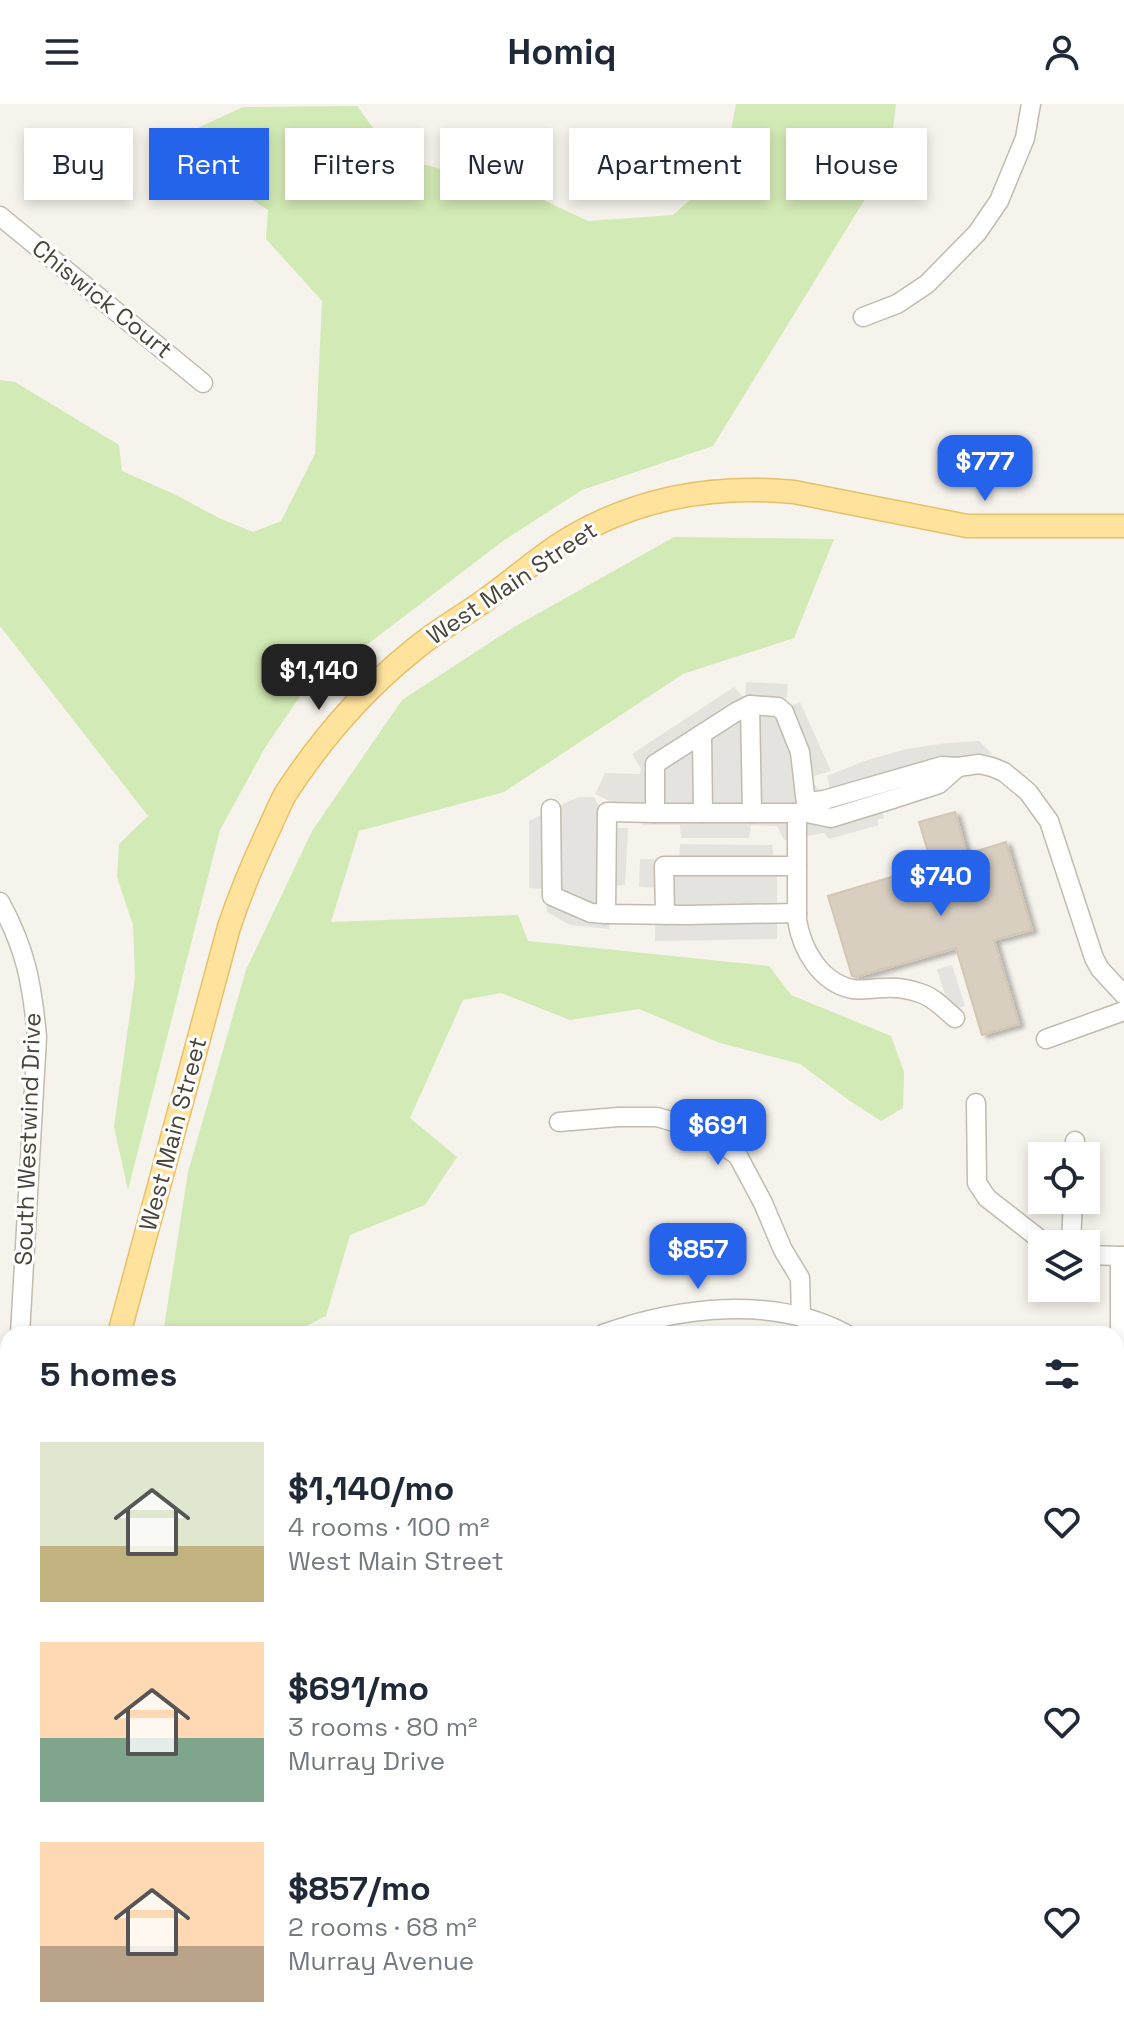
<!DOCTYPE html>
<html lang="en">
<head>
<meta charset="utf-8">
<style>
  body { margin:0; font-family:"Space Grotesk",sans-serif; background:#f6f6f7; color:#1f2937; height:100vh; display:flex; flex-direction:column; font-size:30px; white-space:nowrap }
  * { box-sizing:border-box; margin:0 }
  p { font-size:26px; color:#747a83 }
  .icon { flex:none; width:44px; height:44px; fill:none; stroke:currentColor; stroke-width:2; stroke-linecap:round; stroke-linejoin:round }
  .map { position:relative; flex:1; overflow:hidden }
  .drawer { position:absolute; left:0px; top:1222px; width:1124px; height:712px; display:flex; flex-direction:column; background:#fff; border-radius:24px 24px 0 0; box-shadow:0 4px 12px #0003 }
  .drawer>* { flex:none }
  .hud { position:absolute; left:24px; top:24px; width:1076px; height:72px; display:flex; gap:16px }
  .tools { position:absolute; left:1028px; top:1038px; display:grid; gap:16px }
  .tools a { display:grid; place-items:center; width:72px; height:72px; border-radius:0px; background:#fff; box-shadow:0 4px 12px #0003; font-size:40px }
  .price { position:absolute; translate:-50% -68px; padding:0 18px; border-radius:16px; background:#2563eb; color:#fff; font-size:26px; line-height:52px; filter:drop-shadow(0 2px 4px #0008) }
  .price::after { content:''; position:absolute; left:50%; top:48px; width:24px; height:18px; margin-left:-12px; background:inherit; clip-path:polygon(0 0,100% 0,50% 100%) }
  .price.selected { background:#222; color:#fff }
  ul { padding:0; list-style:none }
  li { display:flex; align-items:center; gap:24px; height:200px; padding:0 40px }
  li span { display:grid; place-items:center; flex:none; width:224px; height:160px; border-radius:0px; color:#555 }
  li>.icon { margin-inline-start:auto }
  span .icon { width:96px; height:96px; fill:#fffc; stroke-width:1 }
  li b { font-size:34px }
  h2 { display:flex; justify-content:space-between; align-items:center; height:96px; padding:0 40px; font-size:34px }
  .tag { padding:0 28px; border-radius:0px; background:#fff; box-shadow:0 4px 12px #0003; font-size:28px; line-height:72px }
  .tag.selected { background:#2563eb; color:#fff }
  header { display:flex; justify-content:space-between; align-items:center; height:104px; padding:0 40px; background:#fff; font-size:36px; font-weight:600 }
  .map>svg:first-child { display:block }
  .green { fill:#d2eab5 }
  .parking { fill:#e5e3e0 }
  .building { fill:#d8cfc1; stroke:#d3c7b4; stroke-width:2; filter:url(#shadow) }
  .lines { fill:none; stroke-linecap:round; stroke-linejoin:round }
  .minor-casing { stroke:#c2bbae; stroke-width:21 }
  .major-casing { stroke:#e6c16a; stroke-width:25 }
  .minor { stroke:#fff; stroke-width:18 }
  .major { stroke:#ffe39c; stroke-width:22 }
  .labels { text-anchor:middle; stroke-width:6; stroke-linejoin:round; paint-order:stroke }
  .street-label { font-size:24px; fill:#4b4439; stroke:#fff }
</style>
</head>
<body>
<header><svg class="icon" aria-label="menu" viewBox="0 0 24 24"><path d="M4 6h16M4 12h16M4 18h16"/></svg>Homiq<svg class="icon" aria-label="person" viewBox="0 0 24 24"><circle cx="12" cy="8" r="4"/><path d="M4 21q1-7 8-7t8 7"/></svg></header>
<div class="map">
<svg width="1124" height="1934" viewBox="0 0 1124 1934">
  <defs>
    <filter id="shadow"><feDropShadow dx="5" dy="3" stdDeviation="2" flood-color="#0004"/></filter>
  </defs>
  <rect width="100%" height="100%" fill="#f6f3ec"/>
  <g class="green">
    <polygon points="736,0 896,0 889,56 713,342 582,386 503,437 301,591 266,642 220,726 128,1086 114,1023 135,874 133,821 117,773 119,740 148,712 0,522 0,276 15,278 119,341 122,367 174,390 221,415 253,428 281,417 315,350 322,197 266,135 268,106 165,39 243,3 357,2 394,53 520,85 588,117 673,111 724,65"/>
    <polygon points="674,433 834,435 794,534 683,570 504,688 359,727 331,818 518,811 528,837 769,862 791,891 891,932 904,968 903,1004 881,1017 850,997 800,960 720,939 639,905 570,916 501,889 463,896 410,1014 457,1053 425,1101 350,1131 326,1212 290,1230 163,1230 188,1068 246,866 312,727 402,596 514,523"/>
  </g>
  <g class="parking">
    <polygon points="746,578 788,580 786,600 788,603 800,598 831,667 814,672 813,677 819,688 830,684 827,672 864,657 906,645 947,639 979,637 992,650 938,657 875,681 884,714 877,716 879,721 829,735 824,729 784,736 777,722 751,721 749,734 681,734 680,721 643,721 642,705 612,704 612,698 595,690 605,669 640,670 641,665 632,650 734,583 742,592 745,593"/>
    <polygon points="578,693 594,693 611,724 628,724 625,781 612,782 609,825 570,821 547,808 545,785 529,784 529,717"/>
    <polygon points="680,740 772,741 774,754 777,757 777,835 655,837 656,784 639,783 640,755 679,756"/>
    <polygon points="952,861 965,902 950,907 937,865"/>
  </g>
  <polygon class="building" points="955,708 967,750 1006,738 1032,826 994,836 1019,920 982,931 956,844 856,873 852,872 828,792 932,761 919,718"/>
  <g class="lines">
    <defs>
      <g id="minor">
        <polyline points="0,112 203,279"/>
        <polyline points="863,213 897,200 927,180 977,129 999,97 1025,34 1031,0"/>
        <polyline points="750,601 752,709"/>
        <polyline points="702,630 703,709"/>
        <polyline points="806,698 824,696 942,662 958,663 979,660 992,663 1004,668 1028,688 1049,717 1094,854 1100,865 1124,891"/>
        <polyline points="551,705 552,792 591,809 606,810"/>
        <polyline points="655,709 607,708 606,810 686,811 797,809"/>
        <path d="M797 709V816C802 846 820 878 852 885 862 887 873 884 883 884 895 883 909 885 920 889 934 893 944 905 955 914"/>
        <polyline points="807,709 800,648 784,608 778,603 750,601 736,608 655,660 655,709 807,709 831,714 893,695 939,680 958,663"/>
        <path d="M0 798C26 846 32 879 37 933L20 1230"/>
        <polyline points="665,811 664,762 797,762"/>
        <polyline points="1046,935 1124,907"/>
        <polyline points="976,999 977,1079 987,1094 1046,1140"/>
        <polyline points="559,1018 618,1013 657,1013 702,1026 738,1052 763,1099 783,1146 800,1174 801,1212"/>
        <polyline points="1074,1052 1075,1037"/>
        <polyline points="1071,1140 1073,1096"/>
        <polyline points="1086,1151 1120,1152"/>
        <path d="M603 1230C678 1203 773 1191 846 1230"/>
        <polyline points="1117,1314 1120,1234 1120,1152 1124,1152"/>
        <polyline points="180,1926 183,1934"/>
        <polyline points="476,1926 479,1934"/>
        <polyline points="765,1926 768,1934"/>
        <polyline points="1033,1926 1034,1934"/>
        <polyline points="315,1934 337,1926"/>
      </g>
      <g id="major">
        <path d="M119 1230 229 823C240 790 253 759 268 727 274 715 279 701 286 689 320 637 362 588 410 549 433 529 460 514 484 497 509 479 532 459 557 442 629 395 710 380 794 388L967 422H1124"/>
        <polyline points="0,1528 8,1509"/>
        <polyline points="0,1565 8,1562"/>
      </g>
    </defs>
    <use href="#minor" class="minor-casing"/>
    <use href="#major" class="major-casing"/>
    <use href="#minor" class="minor"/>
    <use href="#major" class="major"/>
  </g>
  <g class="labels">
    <g class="street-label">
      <text transform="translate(102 195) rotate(39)" y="8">Chiswick Court</text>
      <text transform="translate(512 479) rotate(-34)" y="8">West Main Street</text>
      <text transform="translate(173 1030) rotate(-75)" y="8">West Main Street</text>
      <text transform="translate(28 1035) rotate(-88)" y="8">South Westwind Drive</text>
    </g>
  </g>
</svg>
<div class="tools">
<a><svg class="icon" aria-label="locate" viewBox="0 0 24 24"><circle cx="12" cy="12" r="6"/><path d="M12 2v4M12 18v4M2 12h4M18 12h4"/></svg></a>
<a><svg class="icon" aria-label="layers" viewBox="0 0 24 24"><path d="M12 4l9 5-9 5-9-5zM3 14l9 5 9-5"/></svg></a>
</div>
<b class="price" style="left:985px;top:399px">$777</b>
<b class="price selected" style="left:319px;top:608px">$1,140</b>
<b class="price" style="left:941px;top:814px">$740</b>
<b class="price" style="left:718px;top:1063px">$691</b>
<b class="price" style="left:698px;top:1187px">$857</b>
<div class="hud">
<a class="tag">Buy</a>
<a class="tag selected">Rent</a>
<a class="tag">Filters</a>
<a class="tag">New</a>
<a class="tag">Apartment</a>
<a class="tag">House</a>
</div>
<section class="drawer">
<h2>5 homes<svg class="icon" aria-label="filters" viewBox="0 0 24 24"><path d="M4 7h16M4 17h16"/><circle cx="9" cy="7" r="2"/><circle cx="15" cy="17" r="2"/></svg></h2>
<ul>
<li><span style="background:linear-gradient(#dfe7d0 65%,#c2b280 0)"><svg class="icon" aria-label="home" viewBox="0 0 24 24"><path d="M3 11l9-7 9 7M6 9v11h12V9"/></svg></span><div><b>$1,140/mo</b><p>4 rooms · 100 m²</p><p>West Main Street</p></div><svg class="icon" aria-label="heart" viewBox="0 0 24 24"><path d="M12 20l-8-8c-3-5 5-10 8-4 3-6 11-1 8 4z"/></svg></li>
<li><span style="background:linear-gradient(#ffd9b3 60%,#7fa58c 0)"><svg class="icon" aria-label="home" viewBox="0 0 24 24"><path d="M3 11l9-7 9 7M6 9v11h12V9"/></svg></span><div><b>$691/mo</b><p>3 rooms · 80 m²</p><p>Murray Drive</p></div><svg class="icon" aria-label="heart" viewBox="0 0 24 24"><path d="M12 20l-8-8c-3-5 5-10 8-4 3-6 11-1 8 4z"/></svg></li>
<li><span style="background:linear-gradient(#ffd9b3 65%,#b9a48a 0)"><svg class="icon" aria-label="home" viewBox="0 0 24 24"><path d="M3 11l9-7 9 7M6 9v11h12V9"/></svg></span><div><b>$857/mo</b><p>2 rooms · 68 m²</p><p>Murray Avenue</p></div><svg class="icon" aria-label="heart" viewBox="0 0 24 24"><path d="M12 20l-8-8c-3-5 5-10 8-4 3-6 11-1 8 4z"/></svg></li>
</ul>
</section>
</div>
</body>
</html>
